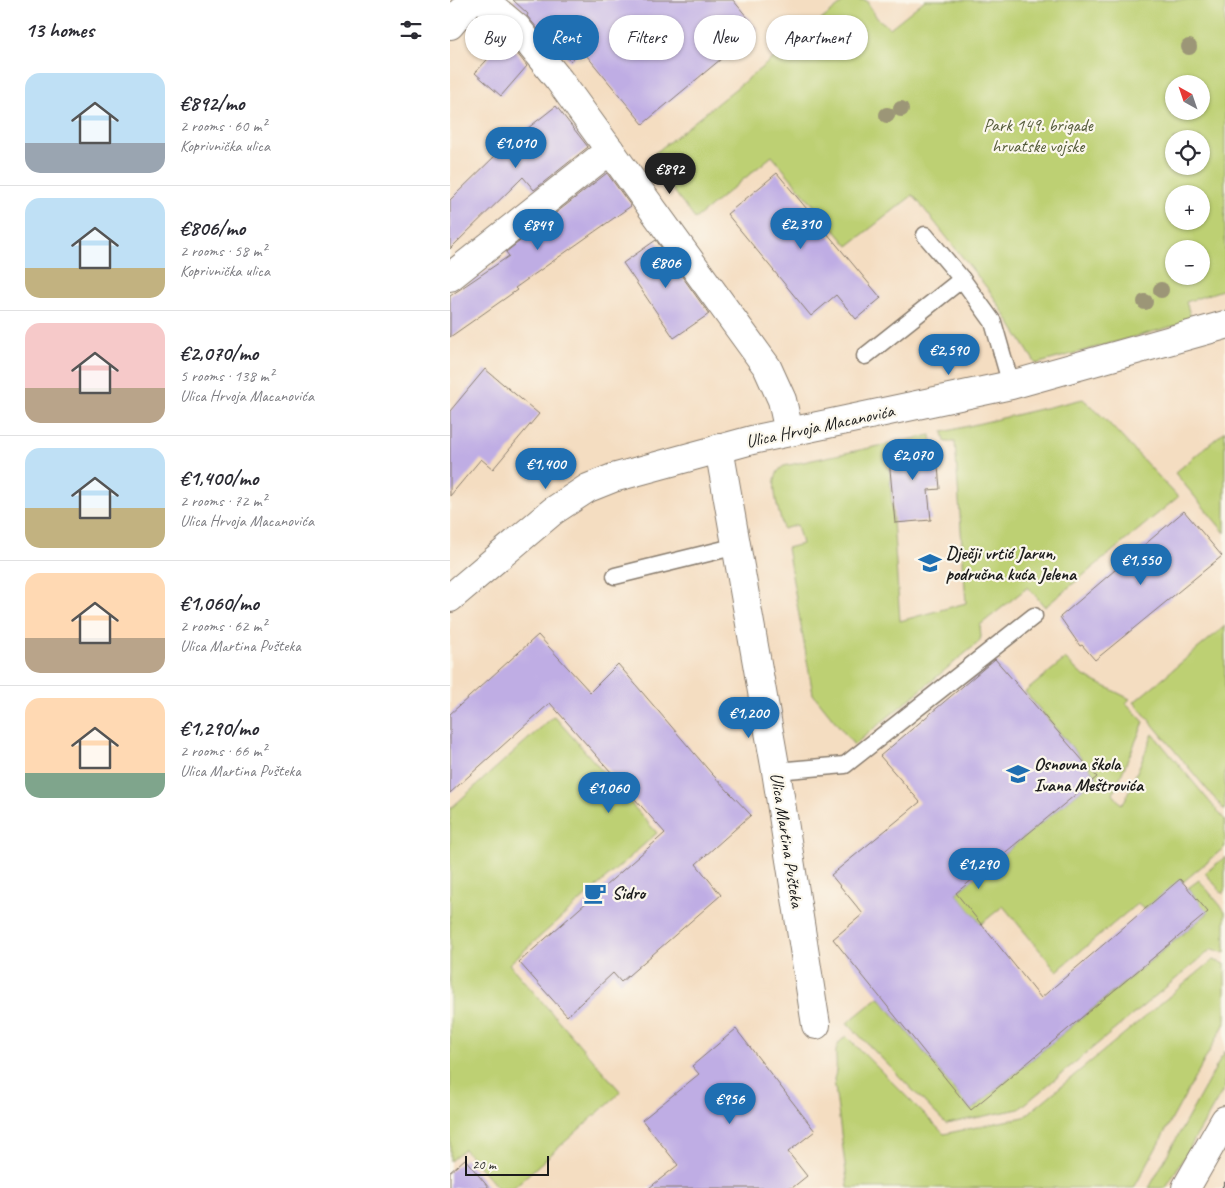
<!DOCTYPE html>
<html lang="en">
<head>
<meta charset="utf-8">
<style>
  body { margin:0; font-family:Caveat,sans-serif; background:#f7f7f7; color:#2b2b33; height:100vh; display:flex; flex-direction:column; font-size:19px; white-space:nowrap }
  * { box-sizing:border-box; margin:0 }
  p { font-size:16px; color:#7c7c81 }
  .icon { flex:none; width:28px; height:28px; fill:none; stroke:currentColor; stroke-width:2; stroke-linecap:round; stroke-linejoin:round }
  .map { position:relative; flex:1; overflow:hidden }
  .panel { display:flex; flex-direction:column; background:#fff; width:450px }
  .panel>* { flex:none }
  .top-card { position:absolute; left:15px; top:15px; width:475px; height:45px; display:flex; gap:10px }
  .needle { width:32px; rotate:320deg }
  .buttons { position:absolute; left:715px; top:75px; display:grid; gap:10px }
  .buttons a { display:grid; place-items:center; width:45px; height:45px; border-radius:50%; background:#fff; box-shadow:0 1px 4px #0004; font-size:25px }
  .scale { position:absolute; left:15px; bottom:12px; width:84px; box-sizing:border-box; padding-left:5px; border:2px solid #1c1c1c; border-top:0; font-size:14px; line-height:18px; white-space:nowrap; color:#1c1c1c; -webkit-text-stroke:4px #fbf7ec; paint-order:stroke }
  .price { position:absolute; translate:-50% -42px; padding:0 11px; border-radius:18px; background:#1f6fb2; color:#fff; font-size:16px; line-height:32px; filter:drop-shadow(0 1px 2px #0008) }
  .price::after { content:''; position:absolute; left:50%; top:30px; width:15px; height:11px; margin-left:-8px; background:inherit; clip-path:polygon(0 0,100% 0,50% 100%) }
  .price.active { background:#222; color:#fff }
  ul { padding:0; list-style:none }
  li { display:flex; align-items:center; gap:15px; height:125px; padding:0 25px }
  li+li { border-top:1px solid #e1e1e2 }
  li span { display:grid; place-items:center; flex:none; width:140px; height:100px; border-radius:15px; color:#555 }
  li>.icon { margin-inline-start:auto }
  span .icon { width:60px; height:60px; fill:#fffc; stroke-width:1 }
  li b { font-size:21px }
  h2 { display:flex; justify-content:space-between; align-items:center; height:60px; padding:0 25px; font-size:21px }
  .chip { padding:0 18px; border-radius:22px; background:#fff; box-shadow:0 1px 4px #0004; font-size:18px; line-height:45px }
  .chip.active { background:#1f6fb2; color:#fff }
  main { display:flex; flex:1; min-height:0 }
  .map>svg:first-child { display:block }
  .green { fill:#bdd073; stroke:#6c7648; fill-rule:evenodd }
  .building { fill:#bfade4 }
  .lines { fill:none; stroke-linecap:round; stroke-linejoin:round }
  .service-casing { stroke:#887c6e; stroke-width:19 }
  .minor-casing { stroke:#887c6e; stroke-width:30 }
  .tertiary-casing { stroke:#887c6e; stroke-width:30 }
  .service { stroke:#fff; stroke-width:16 }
  .minor { stroke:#fff; stroke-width:28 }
  .tertiary { stroke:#fff; stroke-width:28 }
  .tram { stroke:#1c1c1c; stroke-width:1 }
  .tree { fill:#9c9677 }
  .labels { text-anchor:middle; stroke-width:4.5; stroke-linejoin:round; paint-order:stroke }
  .park-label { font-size:18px; fill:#545b3a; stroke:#fbf7ec }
  .street-label { font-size:18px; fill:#1c1c1c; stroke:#fbf7ec }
  .poi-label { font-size:18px; font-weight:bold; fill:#1c1c1c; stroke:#fbf7ec; text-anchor:start }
</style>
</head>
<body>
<main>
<section class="panel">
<h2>13 homes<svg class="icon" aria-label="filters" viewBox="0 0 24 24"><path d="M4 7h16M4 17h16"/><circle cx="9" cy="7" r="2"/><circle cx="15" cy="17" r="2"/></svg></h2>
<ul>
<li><span style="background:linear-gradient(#bfe0f5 70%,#9aa5b1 0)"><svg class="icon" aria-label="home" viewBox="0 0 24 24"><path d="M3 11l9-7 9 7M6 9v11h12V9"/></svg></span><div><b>€892/mo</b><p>2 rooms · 60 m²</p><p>Koprivnička ulica</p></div></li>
<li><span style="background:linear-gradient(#bfe0f5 70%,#c2b280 0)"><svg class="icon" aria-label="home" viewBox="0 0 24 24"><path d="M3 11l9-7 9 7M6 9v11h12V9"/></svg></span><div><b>€806/mo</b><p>2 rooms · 58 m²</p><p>Koprivnička ulica</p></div></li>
<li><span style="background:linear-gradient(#f6c9c9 65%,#b9a48a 0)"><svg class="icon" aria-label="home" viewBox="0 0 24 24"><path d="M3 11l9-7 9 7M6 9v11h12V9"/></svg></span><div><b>€2,070/mo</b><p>5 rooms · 138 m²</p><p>Ulica Hrvoja Macanovića</p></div></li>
<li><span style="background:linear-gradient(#bfe0f5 60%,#c2b280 0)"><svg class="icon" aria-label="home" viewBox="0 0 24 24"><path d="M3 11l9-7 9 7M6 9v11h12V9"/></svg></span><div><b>€1,400/mo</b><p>2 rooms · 72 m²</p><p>Ulica Hrvoja Macanovića</p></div></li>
<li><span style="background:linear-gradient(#ffd9b3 65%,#b9a48a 0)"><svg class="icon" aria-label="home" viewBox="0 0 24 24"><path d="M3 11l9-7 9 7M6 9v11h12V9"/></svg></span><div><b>€1,060/mo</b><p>2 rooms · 62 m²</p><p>Ulica Martina Pušteka</p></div></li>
<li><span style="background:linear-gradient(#ffd9b3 75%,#7fa58c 0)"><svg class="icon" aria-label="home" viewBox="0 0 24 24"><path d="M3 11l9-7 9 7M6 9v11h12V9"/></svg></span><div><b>€1,290/mo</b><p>2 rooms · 66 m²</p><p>Ulica Martina Pušteka</p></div></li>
</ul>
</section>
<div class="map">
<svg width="775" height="1188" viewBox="0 0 775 1188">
  <rect width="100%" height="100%" fill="#fbf7ec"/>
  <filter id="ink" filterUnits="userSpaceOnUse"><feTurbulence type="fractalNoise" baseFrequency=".02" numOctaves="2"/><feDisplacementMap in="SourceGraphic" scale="10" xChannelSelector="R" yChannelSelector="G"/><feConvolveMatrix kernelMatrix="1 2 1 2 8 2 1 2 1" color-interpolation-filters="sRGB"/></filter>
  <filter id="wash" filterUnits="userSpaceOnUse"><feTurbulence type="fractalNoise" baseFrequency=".0096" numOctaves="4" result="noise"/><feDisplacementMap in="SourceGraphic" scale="20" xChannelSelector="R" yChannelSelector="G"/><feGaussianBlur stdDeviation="1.12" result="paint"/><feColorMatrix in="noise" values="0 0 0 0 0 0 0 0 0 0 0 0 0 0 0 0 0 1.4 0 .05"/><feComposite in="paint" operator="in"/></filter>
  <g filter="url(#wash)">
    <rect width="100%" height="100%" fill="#f4ddc1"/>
    <g class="green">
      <path d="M396 0H416L427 18 440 28 475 0H775V289L736 302 742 321 586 364 541 293 463 195 398 246 322 156 245 219 199 158ZM724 84H751V111H724ZM724 139H751V166H724ZM724 194H751V221H724ZM724 249H751V276H724Z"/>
      <path d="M633 399 654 418 728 497 595 607 578 587 530 625 531 637 529 642 404 745 363 694 337 548 352 544 347 525 333 529C330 512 315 476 334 466L481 435 482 443 438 448 450 621 516 603 505 442H495L493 432Z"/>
      <polygon points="775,431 775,533 725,473"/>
      <polygon points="775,626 775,811 684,702"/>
      <polygon points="615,659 632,675 680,699 676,703 694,722 663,794 671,804 675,800 703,734 775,820 775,847 733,882 730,880 694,910 688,903 607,971 553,906 531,924 506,893 647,777 575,692"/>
      <polygon points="104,716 207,833 59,964 171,1092 63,1188 48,1188 14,1149 0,1161 0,809"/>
      <polygon points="775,857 775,888 773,894 755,873"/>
      <polygon points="749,880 775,911 775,953 762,949 569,1109 496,1124 397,1023 429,997 521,1110 758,913 738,888"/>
      <path d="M763 960 775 964V1023L684 1188H398L384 1079C391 1059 378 1050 396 1036L494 1134 574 1117Z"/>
      <polygon points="775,1051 775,1087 716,1188 699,1188"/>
    </g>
    <g id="blocks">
      <g class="building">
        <polygon points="63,0 283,0 307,29 193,124 132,50 120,61 100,40 99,42 77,16 78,14"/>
        <polygon points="56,39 77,66 51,96 25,73"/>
        <polygon points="106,106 138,147 84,190 73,177 0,249 0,200 54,147"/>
        <polygon points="157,173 181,206 65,288 67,290 0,337 0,296 59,256 56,252"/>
        <polygon points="327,173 431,298 406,319 386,295 361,316 277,214"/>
        <polygon points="206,240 259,314 224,338 173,263"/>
        <polygon points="35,369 89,414 43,469 31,459 0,496 0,411"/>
        <polygon points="486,443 490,489 478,490 481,520 445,523 438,448"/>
        <polygon points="734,511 772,556 645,660 632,645 630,646 610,617"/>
        <polygon points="88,635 140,692 168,664 262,774 301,815 246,864 271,895 171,982 163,973 117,1016 69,962 215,833 100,703 0,793 0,714"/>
        <polygon points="545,659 647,777 506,893 591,998 730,879 758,912 521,1110 383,939 413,914 381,875 470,802 430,756"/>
        <polygon points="286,1029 365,1131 338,1152 357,1176 342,1188 199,1188 228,1165 192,1120 249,1074 242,1066"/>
        <polygon points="15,1159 39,1188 0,1188 0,1172"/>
      </g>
    </g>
  </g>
  <g filter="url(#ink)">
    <use href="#blocks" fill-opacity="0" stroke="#887c6e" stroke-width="1"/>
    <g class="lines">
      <defs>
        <g id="service">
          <polyline points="475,235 512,279"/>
          <polyline points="415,356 512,279 543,322 561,385"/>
          <polyline points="165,576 287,546"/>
          <polyline points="326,771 395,765 584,616"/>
        </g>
        <g id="minor">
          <polyline points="34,0 67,28 109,80 317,367 332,400 339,432"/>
          <polyline points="0,25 21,0"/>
          <polyline points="0,277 160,150"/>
          <polyline points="269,448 326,771 366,1025"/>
          <polyline points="0,598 103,511 138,488 163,478 302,440 561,385 775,325"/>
        </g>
        <polyline id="tertiary" points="736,1188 775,1120"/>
      </defs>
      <use href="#service" class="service-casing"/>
      <use href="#minor" class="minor-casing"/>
      <use href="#tertiary" class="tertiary-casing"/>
      <use href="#service" class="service"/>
      <use href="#minor" class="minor"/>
      <use href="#tertiary" class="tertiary"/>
      <polyline class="tram" points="772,1188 775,1182"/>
    </g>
    <g class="tree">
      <circle cx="739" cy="47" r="8"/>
      <circle cx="451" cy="109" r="8"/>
      <circle cx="437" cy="115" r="8"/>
      <circle cx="711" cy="290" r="8"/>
      <circle cx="695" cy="302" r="8"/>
    </g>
  </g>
  <defs>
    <symbol id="school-bare" viewBox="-9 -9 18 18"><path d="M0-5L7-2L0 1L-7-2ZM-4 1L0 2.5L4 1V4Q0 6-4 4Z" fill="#1f6fb2" stroke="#fbf7ec" stroke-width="2.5" paint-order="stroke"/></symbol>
    <symbol id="cafe-bare" viewBox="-9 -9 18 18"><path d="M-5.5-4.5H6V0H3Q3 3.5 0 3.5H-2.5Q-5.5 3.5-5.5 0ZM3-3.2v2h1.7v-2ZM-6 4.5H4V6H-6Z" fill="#1f6fb2" stroke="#fbf7ec" stroke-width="2.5" paint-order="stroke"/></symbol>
  </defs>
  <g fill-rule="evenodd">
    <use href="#school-bare" x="464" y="547" width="32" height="32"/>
    <use href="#school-bare" x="552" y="758" width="32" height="32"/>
    <use href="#cafe-bare" x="129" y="877" width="32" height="32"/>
  </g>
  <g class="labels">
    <g class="park-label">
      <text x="588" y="131">Park 149. brigade<tspan x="588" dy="21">hrvatske vojske</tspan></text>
    </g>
    <g class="street-label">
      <text transform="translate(370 426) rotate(-12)" y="6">Ulica Hrvoja Macanovića</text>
      <text transform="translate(337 840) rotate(81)" y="6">Ulica Martina Pušteka</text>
    </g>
    <g class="poi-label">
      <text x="496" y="559">Dječji vrtić Jarun,<tspan x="496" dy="21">područna kuća Jelena</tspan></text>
      <text x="584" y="770">Osnovna škola<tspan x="584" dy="21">Ivana Meštrovića</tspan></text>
      <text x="162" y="899">Sidro</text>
    </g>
  </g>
</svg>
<div class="buttons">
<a><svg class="needle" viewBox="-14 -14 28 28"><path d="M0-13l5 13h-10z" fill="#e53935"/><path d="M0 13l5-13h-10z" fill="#7c7c81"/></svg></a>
<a><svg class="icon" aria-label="locate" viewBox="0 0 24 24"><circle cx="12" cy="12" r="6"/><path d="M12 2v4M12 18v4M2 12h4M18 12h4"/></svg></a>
<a>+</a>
<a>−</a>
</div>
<div class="scale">20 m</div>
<b class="price" style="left:66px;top:169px">€1,010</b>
<b class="price active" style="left:220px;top:195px">€892</b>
<b class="price" style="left:351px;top:250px">€2,310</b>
<b class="price" style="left:88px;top:251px">€849</b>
<b class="price" style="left:216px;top:289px">€806</b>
<b class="price" style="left:499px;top:376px">€2,590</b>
<b class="price" style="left:463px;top:481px">€2,070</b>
<b class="price" style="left:96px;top:490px">€1,400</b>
<b class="price" style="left:691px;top:586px">€1,550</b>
<b class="price" style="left:299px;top:739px">€1,200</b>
<b class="price" style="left:159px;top:814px">€1,060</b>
<b class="price" style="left:529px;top:890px">€1,290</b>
<b class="price" style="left:280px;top:1125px">€956</b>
<div class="top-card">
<a class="chip">Buy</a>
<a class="chip active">Rent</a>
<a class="chip">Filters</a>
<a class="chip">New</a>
<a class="chip">Apartment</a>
</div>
</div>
</main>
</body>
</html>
